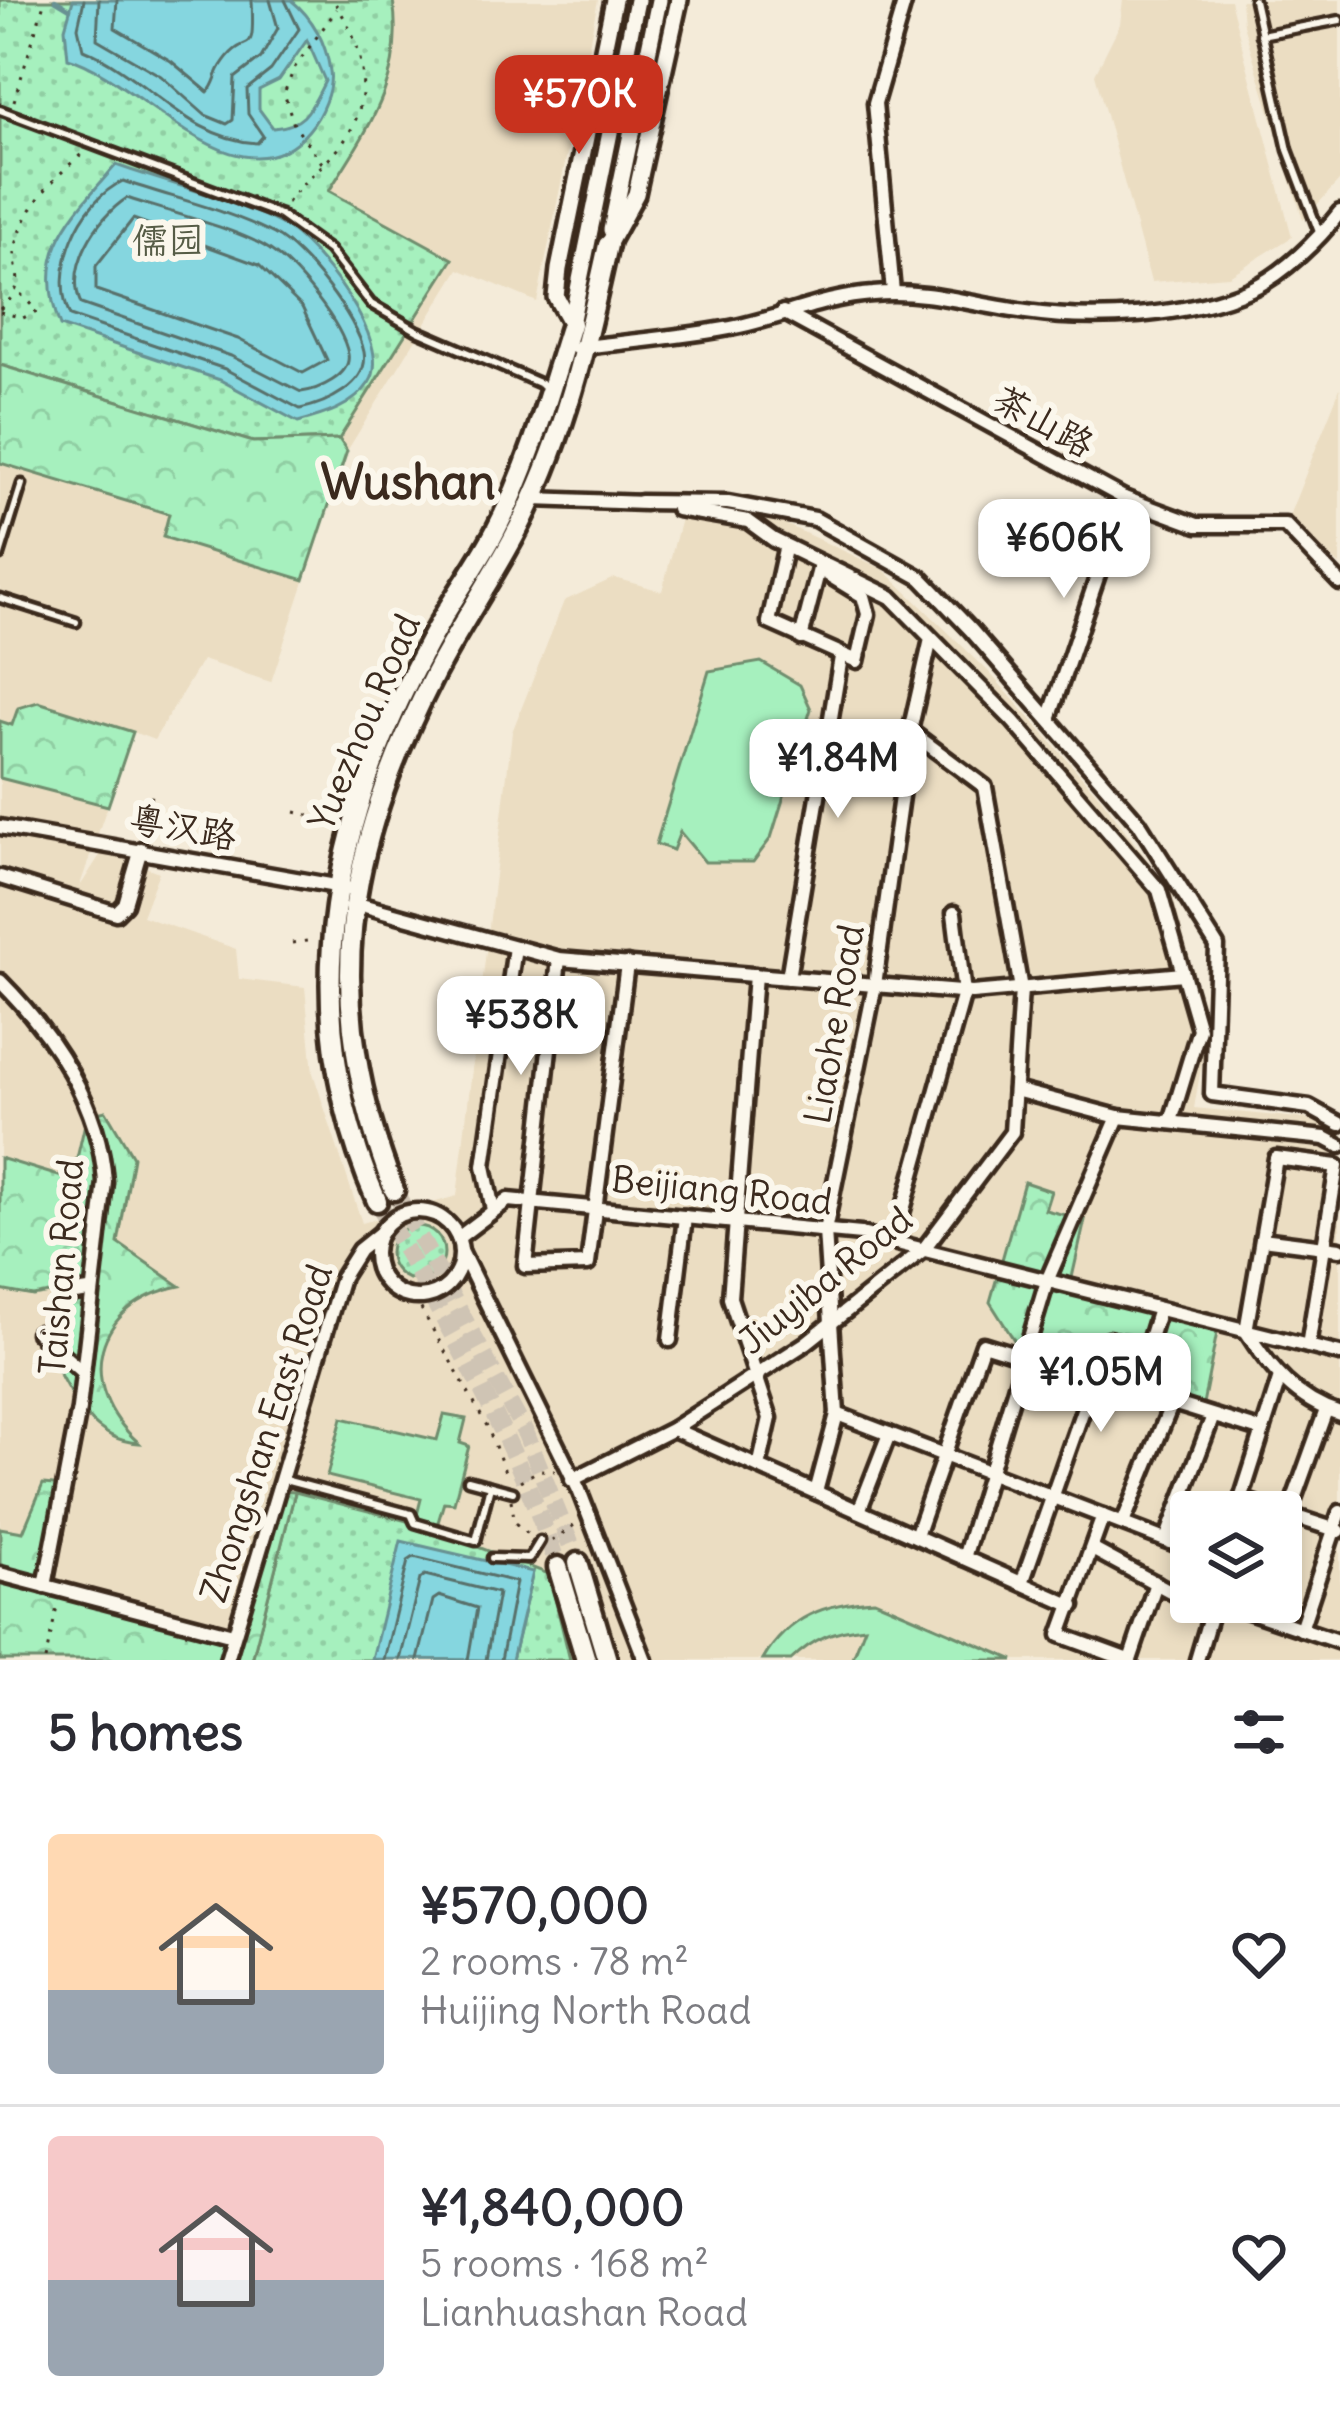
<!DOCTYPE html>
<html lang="en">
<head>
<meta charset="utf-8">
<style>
  body { margin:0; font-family:Delius,"LXGW WenKai TC",sans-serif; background:#f2f2f3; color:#2b2b33; height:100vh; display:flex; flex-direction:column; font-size:45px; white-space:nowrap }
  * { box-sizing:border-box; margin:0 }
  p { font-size:39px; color:#7c7c81 }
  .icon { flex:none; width:66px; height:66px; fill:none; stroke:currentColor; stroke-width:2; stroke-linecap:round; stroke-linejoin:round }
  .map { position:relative; height:1660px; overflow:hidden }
  .panel { display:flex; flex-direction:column; background:#fff; flex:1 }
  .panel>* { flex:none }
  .buttons { position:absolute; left:1170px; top:1491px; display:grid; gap:24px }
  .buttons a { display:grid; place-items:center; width:132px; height:132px; border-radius:12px; background:#fff; box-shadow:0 6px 18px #0003; font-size:60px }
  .price { position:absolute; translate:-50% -102px; padding:0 27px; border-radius:24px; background:#fff; color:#222; font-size:39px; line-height:78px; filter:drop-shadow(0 3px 6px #0008) }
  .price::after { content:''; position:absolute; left:50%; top:72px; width:36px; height:27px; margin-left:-18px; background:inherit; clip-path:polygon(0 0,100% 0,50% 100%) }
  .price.selected { background:#c8321e; color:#fff }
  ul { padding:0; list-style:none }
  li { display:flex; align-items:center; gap:36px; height:300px; padding:0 48px }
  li+li { border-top:3px solid #e1e1e2 }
  li span { display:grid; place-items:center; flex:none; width:336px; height:240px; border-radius:12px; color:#555 }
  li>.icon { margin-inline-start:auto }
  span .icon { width:144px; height:144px; fill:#fffc; stroke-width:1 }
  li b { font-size:51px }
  h2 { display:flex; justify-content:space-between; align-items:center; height:144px; padding:0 48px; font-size:51px }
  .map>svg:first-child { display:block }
  .built { fill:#ebddc2; fill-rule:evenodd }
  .green { fill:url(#green-dots); stroke:#708d6e; stroke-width:3 }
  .forest { fill:url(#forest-crowns); stroke:#708d6e; stroke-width:3 }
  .pitch { fill:#a6f0be; stroke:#708d6e; stroke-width:3 }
  .water { fill:#85d6df; stroke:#679192; stroke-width:3; fill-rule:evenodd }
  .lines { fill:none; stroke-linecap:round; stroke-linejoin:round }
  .shore { stroke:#596f6b; stroke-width:3 }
  .stream { stroke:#679192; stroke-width:4.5 }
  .secondary-tunnel { stroke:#cfc4b4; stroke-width:18; stroke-dasharray:18 9; stroke-linecap:butt }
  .service-casing { stroke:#3b2a1e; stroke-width:15 }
  .minor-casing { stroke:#3b2a1e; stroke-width:21 }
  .tertiary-casing { stroke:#3b2a1e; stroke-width:24 }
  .secondary-casing { stroke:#3b2a1e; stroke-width:27 }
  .path { stroke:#3b2a1e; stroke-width:3; stroke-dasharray:3 9; stroke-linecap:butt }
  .service { stroke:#fbf7ec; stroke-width:6 }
  .minor { stroke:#fbf7ec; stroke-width:12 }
  .tertiary { stroke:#fbf7ec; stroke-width:15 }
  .secondary { stroke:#fbf7ec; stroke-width:18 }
  .labels { text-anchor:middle; stroke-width:12; stroke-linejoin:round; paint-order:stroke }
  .park-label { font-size:36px; fill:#565c46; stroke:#fbf7ec }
  .street-label { font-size:36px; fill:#3b2a1e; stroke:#fbf7ec }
  .district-label { font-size:48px; font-weight:bold; fill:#3b2a1e; stroke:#fbf7ec }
</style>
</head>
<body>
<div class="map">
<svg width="1340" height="1660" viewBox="0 0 1340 1660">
  <defs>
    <pattern id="green-dots" width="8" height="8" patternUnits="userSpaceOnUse" patternTransform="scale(3)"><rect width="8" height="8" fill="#a6f0be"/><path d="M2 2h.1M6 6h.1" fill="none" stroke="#90cea3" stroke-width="1.8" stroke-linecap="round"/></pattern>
    <pattern id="forest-crowns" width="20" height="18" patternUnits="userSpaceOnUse" patternTransform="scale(3)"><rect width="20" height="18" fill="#a6f0be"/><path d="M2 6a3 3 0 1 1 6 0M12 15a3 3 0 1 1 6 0" fill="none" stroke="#90cea3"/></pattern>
  </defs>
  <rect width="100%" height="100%" fill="#f4ebd9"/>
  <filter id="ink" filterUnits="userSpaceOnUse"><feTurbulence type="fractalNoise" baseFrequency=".00833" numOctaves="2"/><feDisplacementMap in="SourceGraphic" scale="24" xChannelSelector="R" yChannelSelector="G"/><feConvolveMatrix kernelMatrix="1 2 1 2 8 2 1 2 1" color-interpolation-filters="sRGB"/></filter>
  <g filter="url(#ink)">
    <g class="built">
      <path d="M0 0H598L537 302 459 269 347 451 271 682 202 660 154 740 133 732 79 888 102 852 159 872 142 916 236 949 239 979 305 987 313 1073 362 1223 457 1196 512 732 564 601 614 578 662 591 684 507 772 518 883 569 988 671 1102 799 1172 894 1208 1027 1194 1108 1309 1119 1340 1134V1660H0ZM1191 1512H1281V1602H1191Z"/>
      <polygon points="1123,0 1230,0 1292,237 1229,276 1151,282 1095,74 1120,24"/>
      <polygon points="1241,0 1340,0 1340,180 1303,220 1243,24"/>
      <polygon points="1340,388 1340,565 1287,521"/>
    </g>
    <g class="green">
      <path d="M0 0H393C405 79 369 127 329 191L453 259 339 439 253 442 0 365Z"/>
      <circle cx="417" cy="1253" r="27"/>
      <polygon points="295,1492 415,1523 549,1574 570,1660 512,1660 533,1572 376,1660 252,1660"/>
    </g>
    <g class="forest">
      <polygon points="0,365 253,442 339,439 347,451 304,580 163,537 169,514 0,463"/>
      <polygon points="38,702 133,732 108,806 0,778 0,721 12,725 18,708"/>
      <path d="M106 1111 133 1157 118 1243 180 1286C94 1303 73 1385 139 1443 83 1441 63 1375 38 1333L51 1328 53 1315 45 1309 63 1300 60 1291 33 1296 0 1290V1158L72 1180 87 1115Z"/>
      <polygon points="1024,1182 1051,1191 1045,1210 1085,1220 1071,1282 1220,1317 1202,1409 1028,1362 990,1302"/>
      <polygon points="43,1484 65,1486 45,1586 233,1635 227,1660 0,1660 0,1528 23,1532"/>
      <polygon points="277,1491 295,1492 252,1660 234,1660"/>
    </g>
    <g class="pitch">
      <polygon points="761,662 800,685 811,709 771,838 753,862 705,862 680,832 673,850 656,844 709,671"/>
      <polygon points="444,1415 466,1419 460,1443 469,1446 454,1503 444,1502 436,1529 415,1523 421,1499 327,1476 342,1418 437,1440"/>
      <path d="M874 1600 1014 1660H852L865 1627C834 1630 814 1638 791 1660H763C788 1616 827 1603 874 1600Z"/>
    </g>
    <g class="water">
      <path d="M73 0H291C313 18 326 43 330 71 333 89 321 116 309 130 239 214 140 78 68 58L65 28ZM307 40 325 81C311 108 306 126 273 128L259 109V90L279 80Z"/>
      <path d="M116 165C166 183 235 199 281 224 316 244 396 343 369 383 353 407 324 415 298 422L220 380 60 326C32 252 69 219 116 165Z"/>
      <polygon points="401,1541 533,1572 512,1660 372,1659"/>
    </g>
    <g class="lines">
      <g class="shore">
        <path d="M84 0 78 27 83 49C146 75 187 139 257 143L263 136 248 114 247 89 271 70 299 29 285 0"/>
        <polyline points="99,0 97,39 161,76 205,115 227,124 233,120 235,78 261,58 278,28 270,0"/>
        <path d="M117 0 115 28 171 61 208 92C215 85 215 76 221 66 247 25 255 67 252 0"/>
        <path d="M123 181C172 198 229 210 274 234 304 250 357 318 364 352 370 385 324 404 300 409L225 369 70 316C49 272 79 201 123 181Z"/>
        <path d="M127 198C164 211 239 229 269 249 296 267 342 323 348 354 352 376 317 390 301 392L231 356 81 304C65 268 96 218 127 198Z"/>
        <polygon points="133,219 259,265 302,307 327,360 303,373 238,339 96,290 96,266"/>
        <polyline points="384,1660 408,1561 414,1557 516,1582 501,1660"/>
        <polyline points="400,1660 420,1579 425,1575 498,1593 486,1660"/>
        <polyline points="418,1660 433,1600 439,1596 477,1608 468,1660"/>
      </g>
      <polyline class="stream" points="55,0 70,9"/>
      <g class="secondary-tunnel">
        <polyline points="394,1190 526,1434 578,1563"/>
        <path d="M377 1201C445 1321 515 1436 558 1567"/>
      </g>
      <defs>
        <g id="service">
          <polyline points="1254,0 1288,150 1319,232"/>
          <polyline points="1261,35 1340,20"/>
          <polyline points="0,110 280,215 329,250 371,304 418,331 548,387"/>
          <polyline points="0,555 22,484"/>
          <polyline points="0,598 76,622"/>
          <polyline points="281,1479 411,1514 415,1523 476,1541 490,1486"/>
          <polyline points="468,1480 513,1492"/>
          <polyline points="492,1558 529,1559 540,1541"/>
        </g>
        <g id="minor">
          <polyline points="893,292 875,103 905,0"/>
          <polyline points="783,312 1124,498 1197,525 1285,525 1340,583"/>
          <path d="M577 348C631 341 687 337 740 326 785 316 826 297 873 294 926 289 973 305 1026 312 1094 322 1187 317 1251 289 1283 275 1319 239 1340 212"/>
          <polyline points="533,499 645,503"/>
          <polyline points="640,502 728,503 815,519 921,578 971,630 1139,823 1217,946 1212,1094 1309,1107 1340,1124"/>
          <polyline points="677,509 748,521 774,540 891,597 1013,721 1159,890 1199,1029 1171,1121"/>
          <polyline points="785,549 769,622 857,661 868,614 863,596 827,574"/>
          <polyline points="801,638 819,569"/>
          <polyline points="1049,719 1124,498"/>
          <polyline points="0,827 347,888"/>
          <polyline points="0,877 116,913 125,904 141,849"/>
          <polyline points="354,903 559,959 972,993 1183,974"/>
          <polyline points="559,959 525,1266 588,1264 627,964"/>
          <polyline points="755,975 730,1298 770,1418 759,1467"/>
          <polyline points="788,978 841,657"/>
          <path d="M0 981C54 1035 100 1105 105 1182L79 1409 45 1586"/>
          <polyline points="1015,1090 1118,1117 1325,1138 1340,1146"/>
          <polyline points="493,1210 484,1166 515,947"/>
          <circle cx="418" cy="1254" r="43"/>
          <polyline points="458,1238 508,1200 861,1234 1340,1354"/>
          <polyline points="1262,1239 1340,1249"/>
          <polyline points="894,1242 964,993 954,913"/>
          <polyline points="461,1251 579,1490 645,1660"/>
          <polyline points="62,1295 89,1291"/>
          <polyline points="38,1333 81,1371"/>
          <polyline points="670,1340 685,1217"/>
          <path d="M1308 1346 1337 1166 1276 1158 1246 1331C1270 1369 1296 1400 1340 1414"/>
          <polyline points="837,1414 1191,1550"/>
          <polyline points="673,1429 1073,1606"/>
          <polyline points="572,1480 673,1429 806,1343 923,1250 1012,1132 1021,989 985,787 910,731"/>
          <polyline points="816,1492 837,1414 825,1231 875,985 910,731 931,639"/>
          <polyline points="1241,1499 1279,1512"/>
          <polyline points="859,1511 889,1434"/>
          <polyline points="1237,1512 1280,1377"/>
          <polyline points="1284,1513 1339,1531"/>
          <polyline points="1103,1516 1060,1635 1128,1660"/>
          <polyline points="1123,1523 1172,1403"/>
          <polyline points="1281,1535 1326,1410"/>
          <polyline points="916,1536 983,1344 1263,1431"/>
          <polyline points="1166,1540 1213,1416"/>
          <polyline points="1092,1549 1211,1613 1197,1660"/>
          <polyline points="964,1558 1047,1281 1118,1117"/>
          <polyline points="0,1574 233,1635"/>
          <polyline points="1022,1583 1108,1339 1147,1348 1159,1309"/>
          <polyline points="1222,1602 1340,1642"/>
          <polyline points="1301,1629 1340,1512"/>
          <polyline points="227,1660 342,1277 359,1250 379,1234"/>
          <polyline points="1130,1660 1156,1583"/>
        </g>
        <g id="tertiary">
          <polyline points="611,230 659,0"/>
          <polyline points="608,245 636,194 679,0"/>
          <polyline points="571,324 556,297 559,269 614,0"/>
          <polyline points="571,324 637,0"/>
        </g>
        <g id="secondary">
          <path d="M394 1190C320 999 343 854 435 673 466 614 506 559 533 498 570 417 589 331 608 245"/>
          <path d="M377 1201C289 1002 335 807 439 624 457 592 479 563 496 530 530 465 549 393 571 324"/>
          <polyline points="578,1563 607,1660"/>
          <polyline points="558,1567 586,1660"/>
        </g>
      </defs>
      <use href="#service" class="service-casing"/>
      <use href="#minor" class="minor-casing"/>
      <use href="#tertiary" class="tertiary-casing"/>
      <use href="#secondary" class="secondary-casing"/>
      <g class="path">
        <polyline points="14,101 45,0"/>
        <polyline points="322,163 294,125 284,93 295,67 337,9"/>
        <path d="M287 203C302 181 322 168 339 148 377 100 365 46 333 0"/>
        <path d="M0 309C33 281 8 271 17 242 28 203 54 178 84 152"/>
        <polyline points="0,312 23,318 37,311 17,290"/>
        <polyline points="295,812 334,821"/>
        <polyline points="144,834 152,795"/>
        <polyline points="292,943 314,940"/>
        <polyline points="415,1298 487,1426 508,1479"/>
        <polyline points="520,1481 540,1470 555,1471"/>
        <polyline points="511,1500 515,1523 531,1537"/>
        <polyline points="552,1541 577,1523"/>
        <polyline points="45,1660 58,1603"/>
      </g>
      <use href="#service" class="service"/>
      <use href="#minor" class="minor"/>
      <use href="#tertiary" class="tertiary"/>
      <use href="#secondary" class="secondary"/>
    </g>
  </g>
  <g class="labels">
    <g class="park-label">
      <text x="168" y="253">儒园</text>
    </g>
    <g class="street-label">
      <text transform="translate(1044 421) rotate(29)" y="13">茶山路</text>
      <text transform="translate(364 722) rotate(-67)" y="13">Yuezhou Road</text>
      <text transform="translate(183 827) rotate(10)" y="13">粤汉路</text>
      <text transform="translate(834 1024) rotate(-80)" y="13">Liaohe Road</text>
      <text transform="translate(722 1190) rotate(6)" y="13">Beijiang Road</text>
      <text transform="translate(61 1267) rotate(-85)" y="13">Taishan Road</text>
      <text transform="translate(825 1280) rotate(-39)" y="13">Jiuyiba Road</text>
      <text transform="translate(266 1433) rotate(-72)" y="13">Zhongshan East Road</text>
    </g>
    <g class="district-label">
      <text x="408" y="499">Wushan</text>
    </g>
  </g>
</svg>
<div class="buttons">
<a><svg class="icon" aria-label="layers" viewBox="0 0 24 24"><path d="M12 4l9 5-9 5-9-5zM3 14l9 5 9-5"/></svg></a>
</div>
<b class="price selected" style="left:579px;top:157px">¥570K</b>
<b class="price" style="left:1064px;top:601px">¥606K</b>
<b class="price" style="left:838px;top:821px">¥1.84M</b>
<b class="price" style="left:521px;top:1078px">¥538K</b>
<b class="price" style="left:1101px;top:1435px">¥1.05M</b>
</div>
<section class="panel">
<h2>5 homes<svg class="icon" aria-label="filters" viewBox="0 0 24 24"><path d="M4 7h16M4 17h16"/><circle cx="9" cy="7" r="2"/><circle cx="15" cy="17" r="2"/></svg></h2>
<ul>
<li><span style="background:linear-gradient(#ffd9b3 65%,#9aa5b1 0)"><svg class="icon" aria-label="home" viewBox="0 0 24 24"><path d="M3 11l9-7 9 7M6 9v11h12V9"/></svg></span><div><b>¥570,000</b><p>2 rooms · 78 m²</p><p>Huijing North Road</p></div><svg class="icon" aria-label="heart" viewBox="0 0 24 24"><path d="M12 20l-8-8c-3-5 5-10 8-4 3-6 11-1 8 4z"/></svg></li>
<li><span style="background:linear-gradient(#f6c9c9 60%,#9aa5b1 0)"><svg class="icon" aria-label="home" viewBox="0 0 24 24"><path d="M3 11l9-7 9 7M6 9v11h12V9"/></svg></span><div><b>¥1,840,000</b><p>5 rooms · 168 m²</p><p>Lianhuashan Road</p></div><svg class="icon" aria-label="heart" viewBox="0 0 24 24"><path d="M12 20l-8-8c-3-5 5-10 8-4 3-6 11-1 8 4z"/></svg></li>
</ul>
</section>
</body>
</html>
